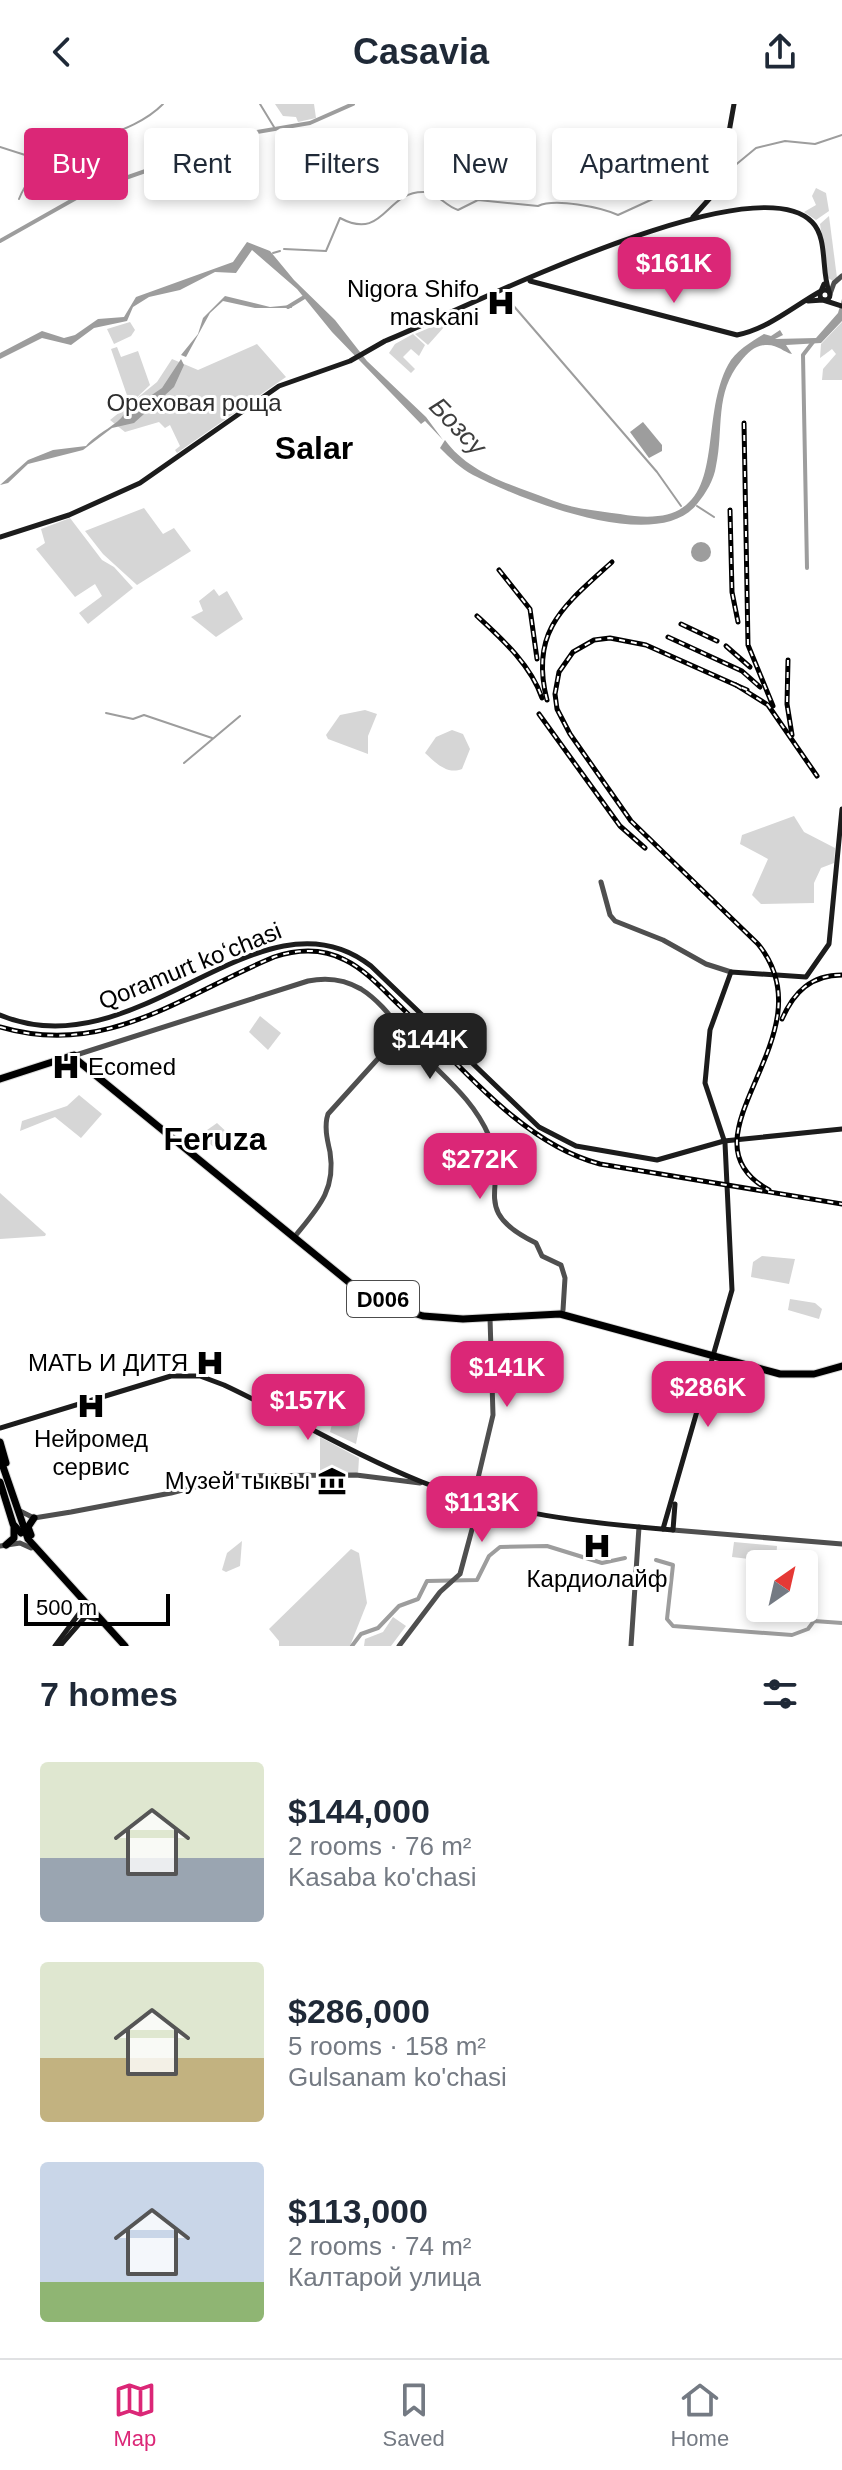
<!DOCTYPE html>
<html lang="en">
<head>
<meta charset="utf-8">
<style>
  body { margin:0; font-family:Helvetica,sans-serif; background:#f2f2f3; color:#1f2937; height:100vh; display:flex; flex-direction:column; font-size:30px; white-space:nowrap }
  * { box-sizing:border-box; margin:0 }
  p { font-size:26px; color:#747a83 }
  .icon { flex:none; width:44px; height:44px; fill:none; stroke:currentColor; stroke-width:2; stroke-linecap:round; stroke-linejoin:round }
  .map { position:relative; height:1542px; overflow:hidden }
  .sheet { display:flex; flex-direction:column; background:#fff; flex:1 }
  .sheet>* { flex:none }
  .guide { position:absolute; left:24px; top:24px; width:794px; height:72px; display:flex; gap:16px }
  .needle { width:52px; rotate:34deg }
  .controls { position:absolute; left:746px; top:1446px; display:grid; gap:16px }
  .controls a { display:grid; place-items:center; width:72px; height:72px; border-radius:8px; background:#fff; box-shadow:0 4px 12px #0003; font-size:40px }
  .scale { position:absolute; left:24px; bottom:20px; width:146px; box-sizing:border-box; padding-left:8px; border:4px solid #000; border-top:0; font-size:22px; line-height:28px; white-space:nowrap; color:#000; -webkit-text-stroke:6px #fff; paint-order:stroke }
  .price { position:absolute; translate:-50% -68px; padding:0 18px; border-radius:16px; background:#db2777; color:#fff; font-size:26px; line-height:52px; filter:drop-shadow(0 2px 4px #0008) }
  .price::after { content:''; position:absolute; left:50%; top:48px; width:24px; height:18px; margin-left:-12px; background:inherit; clip-path:polygon(0 0,100% 0,50% 100%) }
  .price.current { background:#222; color:#fff }
  ul { padding:0; list-style:none }
  li { display:flex; align-items:center; gap:24px; height:200px; padding:0 40px }
  li span { display:grid; place-items:center; flex:none; width:224px; height:160px; border-radius:8px; color:#555 }
  li>.icon { margin-inline-start:auto }
  span .icon { width:96px; height:96px; fill:#fffc; stroke-width:1 }
  li b { font-size:34px }
  h2 { display:flex; justify-content:space-between; align-items:center; height:96px; padding:0 40px; font-size:34px }
  .tag { padding:0 28px; border-radius:8px; background:#fff; box-shadow:0 4px 12px #0003; font-size:28px; line-height:72px }
  .tag.current { background:#db2777; color:#fff }
  header { display:flex; justify-content:space-between; align-items:center; height:104px; padding:0 40px; background:#fff; font-size:36px; font-weight:600 }
  .tabs { display:flex; justify-content:space-around; align-items:center; height:112px; border-top:2px solid #e0e1e3; background:#fff; font-size:22px; color:#747a83 }
  .tabs a { display:grid; justify-items:center; gap:4px }
  .tabs .current { color:#db2777 }
  .map>svg:first-child { display:block }
  .green { fill:#d6d6d6 }
  .water { fill:#9d9d9d }
  .lines { fill:none; stroke-linecap:round; stroke-linejoin:round }
  .stream { stroke:#9d9d9d; stroke-width:2 }
  .canal { stroke:#9d9d9d; stroke-width:4 }
  .primary-casing { stroke:#dbdbdb; stroke-width:9 }
  .trunk-casing { stroke:#dbdbdb; stroke-width:9 }
  .tertiary { stroke:#4f4f4f; stroke-width:5 }
  .secondary { stroke:#1c1c1c; stroke-width:5 }
  .primary { stroke:#000; stroke-width:7 }
  .trunk { stroke:#000; stroke-width:7 }
  .rail-casing { stroke:#000; stroke-width:5 }
  .rail { stroke:#fff; stroke-width:2; stroke-dasharray:6; stroke-linecap:butt }
  .labels { text-anchor:middle; stroke-width:6; stroke-linejoin:round; paint-order:stroke }
  .shield { fill:#fff; stroke:#4c4c4c; stroke-width:2 }
  .shield-label { font-size:22px; font-weight:bold; fill:#000 }
  .poi-label { font-size:24px; fill:#000; stroke:#fff; text-anchor:end }
  .park-label { font-size:24px; fill:#2d2d2d; stroke:#fff }
  .street-label { font-size:24px; fill:#000; stroke:#fff }
  .water-label { font-size:26px; font-style:italic; fill:#3e3e3e; stroke:#fff }
  .district-label { font-size:32px; font-weight:bold; fill:#000; stroke:#fff }
</style>
</head>
<body>
<header><svg class="icon" aria-label="back" viewBox="0 0 24 24"><path d="M15 5l-7 7 7 7"/></svg>Casavia<svg class="icon" aria-label="share" viewBox="0 0 24 24"><path d="M12 15V3M7 8l5-5 5 5M5 13v7h14v-7"/></svg></header>
<div class="map">
<svg width="842" height="1542" viewBox="0 0 842 1542">
  <rect width="100%" height="100%" fill="#fff"/>
  <g class="green">
    <polygon points="275,0 314,0 316,14 298,18 296,13 283,12"/>
    <polygon points="816,84 826,89 829,107 816,116 804,108 816,101 812,92"/>
    <polygon points="829,112 837,174 833,177 828,174 820,120"/>
    <polygon points="130,218 135,226 131,232 114,240 107,225"/>
    <polygon points="443,218 445,222 428,241 415,230"/>
    <polygon points="842,218 842,276 822,276 823,265 836,250 832,245 820,254 821,240"/>
    <polygon points="413,230 425,241 419,252 411,245 403,253 415,265 411,269 389,249 395,240"/>
    <polygon points="257,240 286,273 177,349 175,346 180,342 170,321 165,324 159,318 125,328 110,316 157,278 172,255 198,266"/>
    <polygon points="117,243 121,253 138,247 150,281 130,300 111,245"/>
    <polygon points="144,404 163,430 174,424 191,447 137,481 103,450 85,427"/>
    <polygon points="70,414 102,456 114,463 133,484 88,520 79,509 102,492 95,480 75,493 36,445 45,439 41,425"/>
    <polygon points="214,485 219,492 227,487 243,515 216,533 191,513 203,507 199,497"/>
    <polygon points="365,606 377,610 368,632 368,650 328,635 326,631 340,611"/>
    <path d="M452 626 463 630 470 645 462 665C447 671 436 659 425 649L436 633Z"/>
    <polygon points="794,712 804,728 835,744 834,759 821,764 814,779 814,799 761,800 752,791 768,755 740,740 742,731"/>
    <polygon points="260,912 281,929 268,946 249,928"/>
    <polygon points="79,991 102,1010 81,1034 55,1013 20,1027 22,1017 67,1002"/>
    <polygon points="217,1019 232,1033 219,1048 200,1031"/>
    <polygon points="0,1089 46,1130 45,1132 0,1135"/>
    <polygon points="762,1152 795,1155 789,1180 751,1173 753,1158"/>
    <polygon points="790,1195 815,1199 822,1205 819,1215 788,1206"/>
    <polygon points="361,1314 356,1340 330,1328 332,1320"/>
    <polygon points="320,1333 359,1354 358,1370 320,1369"/>
    <polygon points="242,1437 240,1462 226,1468 222,1466 227,1449"/>
    <polygon points="734,1438 777,1442 776,1458 732,1453"/>
    <polygon points="351,1445 359,1449 367,1499 350,1542 279,1542 279,1537 269,1525"/>
    <polygon points="393,1513 406,1522 391,1542 364,1542 365,1535 383,1528"/>
  </g>
  <g class="water">
    <polygon points="247,138 270,147 294,176 335,216 367,257 426,313 443,336 425,317 421,320 332,228 297,185 252,146 236,169 215,168 180,186 149,193 133,203 127,217 94,224 71,241 42,234 0,255 0,249 42,227 64,234 75,231 98,215 124,213 136,193 233,158"/>
    <polygon points="225,192 270,203 291,201 292,204 255,204 223,197 210,209 186,253 181,251 198,230 203,214"/>
    <path d="M842 195V217L821 239 786 241 792 250C783 248 778 240 765 241 754 242 748 249 741 257 714 289 724 325 716 362 714 376 706 389 697 400 657 451 520 395 473 371 460 364 450 354 440 344L445 336C470 371 516 382 554 397 575 405 598 407 620 410 737 431 694 324 728 261 735 247 751 238 764 230L771 232 780 226 783 231 775 235 816 234 838 209Z"/>
    <path d="M181 255 184 261 174 283 134 319 112 324 83 346 28 360 8 379 0 381 28 356 53 346 86 342C97 329 119 320 124 310L162 284Z"/>
    <polygon points="643,318 662,341 662,347 649,354 630,328"/>
    <circle cx="701" cy="448" r="10"/>
  </g>
  <g class="lines">
    <g class="stream">
      <polyline points="260,0 274,23"/>
      <polyline points="0,43 47,58"/>
      <path d="M19 95C43 34 123 41 163 0"/>
      <path d="M284 145 326 147 340 114C385 138 385 86 425 88 438 89 445 102 458 106L478 96 538 102C555 94 600 103 618 111L655 94 697 83 727 68 756 44 785 37 815 40 842 31"/>
      <polyline points="273,149 280,147"/>
      <polyline points="512,200 657,368 681,402"/>
      <polyline points="697,402 714,413"/>
      <polyline points="106,609 133,615 144,611 212,634"/>
      <polyline points="184,659 240,612"/>
    </g>
    <g class="canal">
      <polyline points="0,137 78,93 114,78 257,28 310,19 353,0"/>
      <polyline points="288,203 306,192"/>
      <polyline points="807,464 803,251 813,238"/>
      <polyline points="656,1456 673,1461 667,1515 673,1522 792,1531 808,1525 814,1517 842,1519"/>
      <polyline points="352,1542 361,1530 378,1524 399,1502 418,1495 427,1477 477,1476 489,1452 500,1443 547,1442 602,1459 625,1454"/>
    </g>
    <defs>
      <g id="primary">
        <polyline points="72,952 350,1179 385,1200 423,1212 463,1215 560,1210 780,1270 814,1270 842,1262"/>
        <polyline points="0,975 74,951"/>
      </g>
      <g id="trunk">
        <polyline points="0,1338 6,1359"/>
        <polyline points="0,1354 28,1435 125,1542"/>
        <polyline points="0,1378 13,1420 21,1429"/>
        <polyline points="31,1431 28,1423 34,1414"/>
        <polyline points="6,1441 14,1434 14,1422"/>
      </g>
    </defs>
    <use href="#primary" class="primary-casing"/>
    <use href="#trunk" class="trunk-casing"/>
    <g class="tertiary">
      <polyline points="830,190 834,179 842,172"/>
      <polyline points="601,778 610,811 615,817 663,836 706,860 731,868"/>
      <path d="M76 951 308 877C327 873 344 875 361 885 383 899 395 919 411 938 439 970 472 992 489 1032 511 1083 466 1105 536 1139L542 1152 561 1161 565 1174 563 1206"/>
      <path d="M296 1131C319 1103 336 1085 330 1048 327 1035 324 1022 328 1010L403 927"/>
      <polyline points="474,1391 493,1311 490,1214"/>
      <polyline points="20,1407 34,1414 71,1408 171,1389 236,1372 356,1371 420,1379"/>
      <polyline points="673,1426 842,1440"/>
      <polyline points="0,1442 20,1439 31,1444"/>
      <polyline points="399,1542 440,1488 460,1470 481,1392"/>
      <polyline points="631,1542 639,1423"/>
    </g>
    <g class="secondary">
      <polyline points="693,113 719,84 734,0"/>
      <path d="M530 177 737 231C768 225 794 202 821 187L824 180"/>
      <circle cx="825" cy="191" r="5"/>
      <polyline points="808,197 823,196 842,202"/>
      <path d="M0 433 69 411 140 379 279 282 350 257 385 237C459 208 752 57 812 118 828 134 821 167 829 187"/>
      <path d="M0 911C138 969 261 776 371 862L539 1023 576 1042 657 1056 724 1037 842 1025"/>
      <path d="M0 1324 171 1272H200L224 1281C290 1312 354 1351 422 1378 502 1410 588 1419 673 1426L675 1400"/>
      <polyline points="663,1425 732,1186 725,1039 705,979 710,926 731,868 806,873 829,840 842,705"/>
      <polyline points="55,1542 84,1503"/>
      <polyline points="60,1542 86,1512 95,1515"/>
    </g>
    <use href="#primary" class="primary"/>
    <use href="#trunk" class="trunk"/>
    <defs>
      <g id="rail">
        <polyline points="744,319 748,541 773,602"/>
        <polyline points="730,406 732,488 738,518"/>
        <polyline points="499,466 530,505 537,555"/>
        <path d="M477 512C502 535 531 561 542 594"/>
        <polyline points="681,520 717,537"/>
        <polyline points="668,533 742,567 760,583"/>
        <polyline points="726,542 750,563"/>
        <polyline points="788,556 787,600 792,631"/>
        <polyline points="736,581 768,601 817,672"/>
        <path d="M747 586 646 541 610 534 594 536 573 548 559 568 555 590 557 605 570 630 631 717 758 840C833 932 672 1033 769 1086"/>
        <path d="M547 596C529 526 565 501 612 458"/>
        <polyline points="539,610 620,722 645,744"/>
        <path d="M782 915C794 888 811 871 842 871"/>
        <path d="M0 923C106 954 180 892 274 853 298 845 322 844 345 856 366 866 384 887 401 903 457 958 522 1040 600 1060L842 1100"/>
      </g>
    </defs>
    <use href="#rail" class="rail-casing"/>
    <use href="#rail" class="rail"/>
  </g>
  <defs>
    <symbol id="hospital-bare" viewBox="-9 -9 18 18"><path d="M-5-5h3v3.5h4V-5h3V5h-3V1.5h-4V5h-3Z" fill="#000" stroke="#fff" stroke-width="2.5" paint-order="stroke"/></symbol>
    <symbol id="museum-bare" viewBox="-9 -9 18 18"><path d="M0-6L6-3V-2H-6V-3ZM-5-1h2V3h-2ZM-1-1h2V3h-2ZM3-1h2V3H3ZM-6 4H6V6H-6Z" fill="#000" stroke="#fff" stroke-width="2.5" paint-order="stroke"/></symbol>
  </defs>
  <g fill-rule="evenodd">
    <use href="#hospital-bare" x="481" y="179" width="40" height="40"/>
    <use href="#hospital-bare" x="46" y="943" width="40" height="40"/>
    <use href="#hospital-bare" x="190" y="1239" width="40" height="40"/>
    <use href="#hospital-bare" x="71" y="1282" width="40" height="40"/>
    <use href="#museum-bare" x="312" y="1357" width="40" height="40"/>
    <use href="#hospital-bare" x="577" y="1422" width="40" height="40"/>
  </g>
  <g class="labels">
    <rect class="shield" x="347" y="1177" width="72" height="36" rx="6"/>
    <g class="shield-label">
      <text x="383" y="1203">D006</text>
    </g>
    <g class="poi-label">
      <text x="479" y="193">Nigora Shifo<tspan x="479" dy="28">maskani</tspan></text>
      <text x="88" y="971" text-anchor="start">Ecomed</text>
      <text x="188" y="1267">МАТЬ И ДИТЯ</text>
      <text x="91" y="1343" text-anchor="middle">Нейромед<tspan x="91" dy="28">сервис</tspan></text>
      <text x="310" y="1385">Музей тыквы</text>
      <text x="597" y="1483" text-anchor="middle">Кардиолайф</text>
    </g>
    <g class="park-label">
      <text x="194" y="307">Ореховая роща</text>
    </g>
    <g class="street-label">
      <text transform="translate(190 862) rotate(-22)" y="8">Qoramurt koʻchasi</text>
    </g>
    <g class="water-label">
      <text transform="translate(458 322) rotate(46)" y="9">Бозсу</text>
    </g>
    <g class="district-label">
      <text x="314" y="355">Salar</text>
      <text x="215" y="1046">Feruza</text>
    </g>
  </g>
</svg>
<div class="controls">
<a><svg class="needle" viewBox="-14 -14 28 28"><path d="M0-13l5 13h-10z" fill="#e53935"/><path d="M0 13l5-13h-10z" fill="#747a83"/></svg></a>
</div>
<div class="scale">500 m</div>
<b class="price" style="left:674px;top:201px">$161K</b>
<b class="price current" style="left:430px;top:977px">$144K</b>
<b class="price" style="left:480px;top:1097px">$272K</b>
<b class="price" style="left:507px;top:1305px">$141K</b>
<b class="price" style="left:708px;top:1325px">$286K</b>
<b class="price" style="left:308px;top:1338px">$157K</b>
<b class="price" style="left:482px;top:1440px">$113K</b>
<div class="guide">
<a class="tag current">Buy</a>
<a class="tag">Rent</a>
<a class="tag">Filters</a>
<a class="tag">New</a>
<a class="tag">Apartment</a>
</div>
</div>
<section class="sheet">
<h2>7 homes<svg class="icon" aria-label="filters" viewBox="0 0 24 24"><path d="M4 7h16M4 17h16"/><circle cx="9" cy="7" r="2"/><circle cx="15" cy="17" r="2"/></svg></h2>
<ul>
<li><span style="background:linear-gradient(#dfe7d0 60%,#9aa5b1 0)"><svg class="icon" aria-label="home" viewBox="0 0 24 24"><path d="M3 11l9-7 9 7M6 9v11h12V9"/></svg></span><div><b>$144,000</b><p>2 rooms · 76 m²</p><p>Kasaba ko'chasi</p></div></li>
<li><span style="background:linear-gradient(#dfe7d0 60%,#c2b280 0)"><svg class="icon" aria-label="home" viewBox="0 0 24 24"><path d="M3 11l9-7 9 7M6 9v11h12V9"/></svg></span><div><b>$286,000</b><p>5 rooms · 158 m²</p><p>Gulsanam ko'chasi</p></div></li>
<li><span style="background:linear-gradient(#c9d6e8 75%,#8fb573 0)"><svg class="icon" aria-label="home" viewBox="0 0 24 24"><path d="M3 11l9-7 9 7M6 9v11h12V9"/></svg></span><div><b>$113,000</b><p>2 rooms · 74 m²</p><p>Калтарой улица</p></div></li>
</ul>
</section>
<nav class="tabs">
<a class="current"><svg class="icon" aria-label="map" viewBox="0 0 24 24"><path d="M3 6l6-2 6 2 6-2v14l-6 2-6-2-6 2zM9 4v14M15 6v14"/></svg>Map</a>
<a><svg class="icon" aria-label="saved" viewBox="0 0 24 24"><path d="M7 4h10v16l-5-4-5 4z"/></svg>Saved</a>
<a><svg class="icon" aria-label="home" viewBox="0 0 24 24"><path d="M3 11l9-7 9 7M6 9v11h12V9"/></svg>Home</a>
</nav>
</body>
</html>
